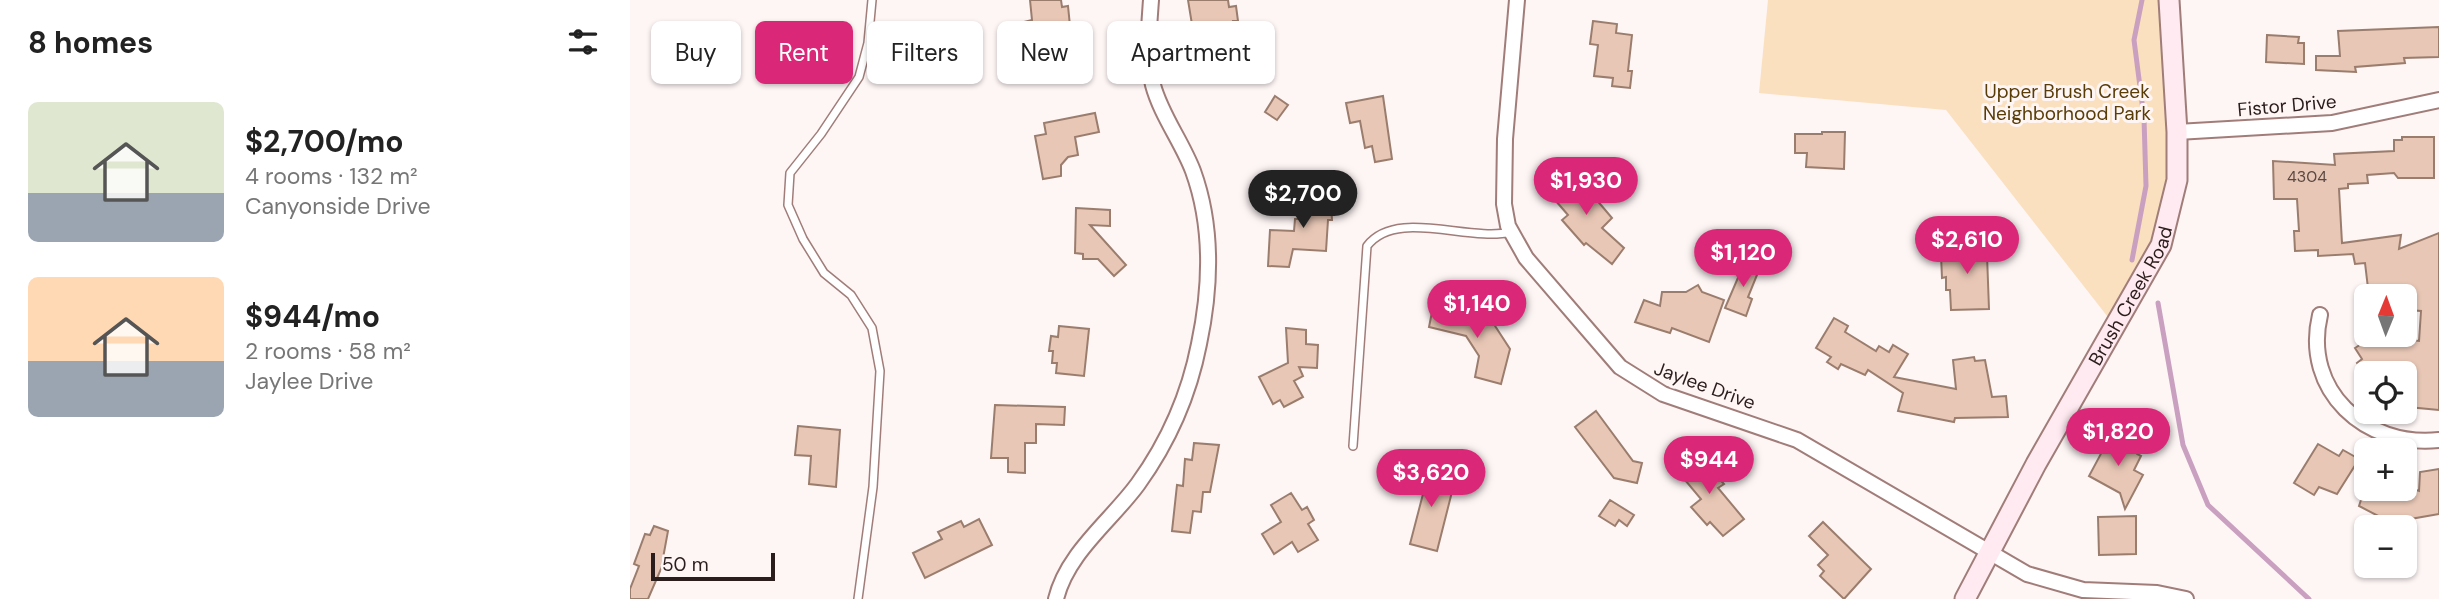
<!DOCTYPE html>
<html lang="en">
<head>
<meta charset="utf-8">
<style>
  body { margin:0; font-family:"DM Sans",sans-serif; background:#f6f6f6; color:#222; height:100vh; display:flex; flex-direction:column; font-size:26px; white-space:nowrap }
  * { box-sizing:border-box; margin:0 }
  p { font-size:23px; color:#767676 }
  .icon { flex:none; width:38px; height:38px; fill:none; stroke:currentColor; stroke-width:2; stroke-linecap:round; stroke-linejoin:round }
  .map { position:relative; flex:1; overflow:hidden }
  .drawer { display:flex; flex-direction:column; background:#fff; width:630px }
  .drawer>* { flex:none }
  .hud { position:absolute; left:21px; top:21px; width:665px; height:63px; display:flex; gap:14px }
  .needle { width:46px; rotate:1deg }
  .buttons { position:absolute; left:1724px; top:284px; display:grid; gap:14px }
  .buttons a { display:grid; place-items:center; width:63px; height:63px; border-radius:10px; background:#fff; box-shadow:0 2px 5px #0004; font-size:35px }
  .scale { position:absolute; left:21px; bottom:18px; width:124px; box-sizing:border-box; padding-left:7px; border:4px solid #2b1d1c; border-top:0; font-size:19px; line-height:24px; white-space:nowrap; color:#2b1d1c; -webkit-text-stroke:5px #fef5f5; paint-order:stroke }
  .price { position:absolute; translate:-50% -60px; padding:0 16px; border-radius:24px; background:#db2777; color:#fff; font-size:23px; line-height:46px; filter:drop-shadow(0 2px 4px #0008) }
  .price::after { content:''; position:absolute; left:50%; top:42px; width:21px; height:16px; margin-left:-10px; background:inherit; clip-path:polygon(0 0,100% 0,50% 100%) }
  .price.current { background:#222; color:#fff }
  ul { padding:0; list-style:none }
  li { display:flex; align-items:center; gap:21px; height:175px; padding:0 28px }
  li span { display:grid; place-items:center; flex:none; width:196px; height:140px; border-radius:10px; color:#555 }
  li>.icon { margin-inline-start:auto }
  span .icon { width:84px; height:84px; fill:#fffc; stroke-width:1 }
  li b { font-size:30px }
  h2 { display:flex; justify-content:space-between; align-items:center; height:84px; padding:0 28px; font-size:30px }
  .pill { padding:0 24px; border-radius:10px; background:#fff; box-shadow:0 2px 5px #0004; font-size:24px; line-height:63px }
  .pill.current { background:#db2777; color:#fff }
  main { display:flex; flex:1; min-height:0 }
  .map>svg:first-child { display:block }
  .green { fill:#fae0be }
  .lines { fill:none; stroke-linecap:round; stroke-linejoin:round }
  .stream { stroke:#caa0c1; stroke-width:5 }
  .building { fill:#e8c7b6; stroke:#9b7d6d; stroke-width:2 }
  .lane-casing { stroke:#a07d79; stroke-width:10 }
  .street-casing { stroke:#a07d79; stroke-width:18 }
  .secondary-casing { stroke:#a07d79; stroke-width:23 }
  .lane { stroke:#fff; stroke-width:7 }
  .street { stroke:#fff; stroke-width:14 }
  .secondary { stroke:#feeaf0; stroke-width:19 }
  .labels { text-anchor:middle; stroke-width:6; stroke-linejoin:round; paint-order:stroke }
  .number-label { font-size:16px; fill:#5a4842 }
  .park-label { font-size:19px; fill:#5a3c06; stroke:#fef5f5 }
  .street-label { font-size:19px; fill:#2b1d1c; stroke:#fef5f5 }
</style>
</head>
<body>
<main>
<section class="drawer">
<h2>8 homes<svg class="icon" aria-label="filters" viewBox="0 0 24 24"><path d="M4 7h16M4 17h16"/><circle cx="9" cy="7" r="2"/><circle cx="15" cy="17" r="2"/></svg></h2>
<ul>
<li><span style="background:linear-gradient(#dfe7d0 65%,#9aa5b1 0)"><svg class="icon" aria-label="home" viewBox="0 0 24 24"><path d="M3 11l9-7 9 7M6 9v11h12V9"/></svg></span><div><b>$2,700/mo</b><p>4 rooms · 132 m²</p><p>Canyonside Drive</p></div></li>
<li><span style="background:linear-gradient(#ffd9b3 60%,#9aa5b1 0)"><svg class="icon" aria-label="home" viewBox="0 0 24 24"><path d="M3 11l9-7 9 7M6 9v11h12V9"/></svg></span><div><b>$944/mo</b><p>2 rooms · 58 m²</p><p>Jaylee Drive</p></div></li>
</ul>
</section>
<div class="map">
<svg width="1809" height="599" viewBox="0 0 1809 599">
  <rect width="100%" height="100%" fill="#fef5f5"/>
  <polygon class="green" points="1138,0 1531,0 1543,173 1536,209 1481,321 1316,110 1129,93"/>
  <g class="lines">
    <g class="stream">
      <polyline points="1502,260 1516,186 1514,118 1504,40 1512,0"/>
      <polyline points="1528,303 1553,445 1578,505 1679,599"/>
    </g>
  </g>
  <g class="building">
    <polygon points="400,0 431,0 432,7 438,6 442,46 435,47 438,68 406,73 403,55 399,56 394,22 402,20"/>
    <polygon points="558,0 598,0 599,7 606,6 608,21 603,21 606,72 583,76 581,62 572,63 570,55 567,55"/>
    <polygon points="963,21 987,24 986,33 1002,35 998,71 1002,71 1000,88 982,86 983,78 964,76 968,45 960,44"/>
    <polygon points="1809,27 1809,57 1774,58 1775,63 1725,67 1726,72 1686,70 1686,56 1710,56 1708,31"/>
    <polygon points="1637,35 1669,37 1668,43 1674,43 1674,64 1636,62"/>
    <polygon points="645,96 658,105 647,120 635,112"/>
    <polygon points="753,96 762,159 745,162 742,146 735,148 730,121 720,123 716,103"/>
    <polygon points="465,113 469,132 445,137 448,155 438,157 431,165 431,176 413,179 405,136 416,134 414,123"/>
    <polygon points="1192,132 1215,132 1214,169 1176,167 1177,153 1165,153 1165,134 1192,134"/>
    <polygon points="1772,137 1804,137 1804,178 1768,178 1764,173 1737,175 1738,183 1718,184 1718,188 1709,189 1712,243 1771,235 1769,249 1809,233 1809,410 1778,407 1781,381 1774,373 1733,373 1727,363 1732,359 1725,348 1744,336 1789,341 1791,311 1778,310 1779,296 1744,296 1742,288 1738,288 1735,263 1725,264 1723,254 1688,256 1688,250 1665,251 1664,231 1669,231 1667,199 1644,199 1643,161 1705,165 1704,154 1764,151 1764,140 1772,140"/>
    <polygon points="943,172 982,218 972,228 994,248 982,264 956,243 954,245 932,220 938,215 919,193"/>
    <polygon points="677,188 700,189 702,220 698,220 696,251 663,249 659,267 638,266 640,230 664,231 665,219 675,219"/>
    <polygon points="446,208 480,210 480,226 460,225 496,265 484,276 468,259 453,259 453,254 445,253"/>
    <polygon points="1324,240 1348,240 1349,256 1357,255 1359,309 1321,310 1320,290 1316,290 1316,277 1312,278 1311,255 1324,255"/>
    <polygon points="1116,259 1131,265 1118,297 1122,299 1116,316 1095,308"/>
    <polygon points="1068,285 1072,292 1094,300 1079,342 1042,328 1040,333 1005,322 1014,300 1030,306 1032,292 1056,292"/>
    <polygon points="803,307 850,317 854,309 880,349 871,384 845,377 849,356 836,336 799,327"/>
    <polygon points="1204,318 1218,326 1215,332 1246,351 1249,346 1259,352 1263,345 1278,354 1264,377 1326,389 1323,360 1344,357 1345,361 1355,360 1362,397 1376,396 1378,417 1325,418 1324,422 1268,411 1273,393 1238,370 1235,375 1211,364 1208,369 1197,362 1201,357 1186,348"/>
    <polygon points="429,326 459,329 454,376 426,373 427,363 422,363 423,351 419,351 421,336 428,337"/>
    <polygon points="656,328 676,330 676,344 688,345 687,368 669,367 673,376 664,381 673,397 654,407 650,400 643,404 629,377 658,363"/>
    <polygon points="365,405 435,407 434,425 406,424 406,443 395,443 395,473 378,472 378,458 361,458"/>
    <polygon points="966,411 1003,461 1012,463 1007,483 984,478 945,427"/>
    <polygon points="168,426 210,430 206,487 179,484 181,456 165,455"/>
    <polygon points="1481,435 1507,449 1507,454 1511,456 1504,470 1513,475 1495,509 1490,493 1459,476"/>
    <polygon points="564,443 589,445 580,492 573,492 571,512 563,511 560,533 542,531 547,485 553,486 555,459 562,460"/>
    <polygon points="1688,444 1709,456 1713,450 1729,459 1707,494 1689,487 1684,495 1664,483"/>
    <polygon points="1061,454 1076,471 1080,468 1094,484 1088,488 1114,519 1093,536 1080,522 1077,525 1061,507 1071,499 1045,468"/>
    <polygon points="1809,469 1809,514 1775,520 1773,527 1756,527 1758,521 1729,506 1735,488 1780,488 1789,491 1790,472"/>
    <polygon points="786,470 825,480 807,551 780,544 793,494 781,491"/>
    <polygon points="661,493 672,510 677,507 684,520 678,524 688,540 668,552 662,542 644,554 632,534 651,522 641,505"/>
    <polygon points="980,500 1004,515 997,526 989,520 985,526 969,516"/>
    <polygon points="1506,516 1506,554 1469,555 1468,517"/>
    <polygon points="349,519 362,545 295,578 283,553 312,539 308,532 331,521 334,527"/>
    <polygon points="1193,522 1241,569 1214,599 1190,576 1194,571 1188,565 1198,555 1179,536"/>
    <polygon points="24,526 38,531 31,569 18,599 0,599 0,589 9,566 4,564 15,534 20,535"/>
  </g>
  <g class="lines">
    <defs>
      <g id="lane">
        <path d="M723 446 737 246C766 208 837 242 881 232"/>
        <polyline points="228,599 243,487 250,371 242,328 221,295 194,273 173,239 158,205 160,173 191,134 229,77 238,43 242,0"/>
      </g>
      <g id="street">
        <polyline points="887,0 875,139 874,204 878,226 896,258 990,367 1033,394 1167,440 1397,574 1453,590 1527,593 1556,599"/>
        <polyline points="1547,132 1702,123 1809,100"/>
        <path d="M1690 315C1672 391 1736 448 1809 440"/>
        <path d="M426 599C437 553 481 521 508 484 539 441 559 395 569 344 581 287 583 226 563 171 552 142 531 115 523 85 516 57 519 28 521 0"/>
      </g>
      <g id="secondary">
        <path id="s1" d="M1335 599 1406 464 1531 245 1547 180V132L1539 0"/>
      </g>
    </defs>
    <use href="#lane" class="lane-casing"/>
    <use href="#street" class="street-casing"/>
    <use href="#secondary" class="secondary-casing"/>
    <use href="#lane" class="lane"/>
    <use href="#street" class="street"/>
    <use href="#secondary" class="secondary"/>
  </g>
  <g class="labels">
    <g class="number-label">
      <text x="1677" y="182">4304</text>
    </g>
    <g class="park-label">
      <text x="1437" y="98">Upper Brush Creek<tspan x="1437" dy="22">Neighborhood Park</tspan></text>
    </g>
    <g class="street-label">
      <text transform="translate(1657 105) rotate(-5)" y="7">Fistor Drive</text>
      <text dy="7" stroke="none"><textPath href="#s1" startOffset="346">Brush Creek Road</textPath></text>
      <text transform="translate(1075 385) rotate(20)" y="7">Jaylee Drive</text>
    </g>
  </g>
</svg>
<div class="buttons">
<a><svg class="needle" viewBox="-14 -14 28 28"><path d="M0-13l5 13h-10z" fill="#e53935"/><path d="M0 13l5-13h-10z" fill="#767676"/></svg></a>
<a><svg class="icon" aria-label="locate" viewBox="0 0 24 24"><circle cx="12" cy="12" r="6"/><path d="M12 2v4M12 18v4M2 12h4M18 12h4"/></svg></a>
<a>+</a>
<a>−</a>
</div>
<div class="scale">50 m</div>
<b class="price" style="left:956px;top:217px">$1,930</b>
<b class="price current" style="left:673px;top:230px">$2,700</b>
<b class="price" style="left:1337px;top:276px">$2,610</b>
<b class="price" style="left:1113px;top:289px">$1,120</b>
<b class="price" style="left:847px;top:340px">$1,140</b>
<b class="price" style="left:1488px;top:468px">$1,820</b>
<b class="price" style="left:1079px;top:496px">$944</b>
<b class="price" style="left:801px;top:509px">$3,620</b>
<div class="hud">
<a class="pill">Buy</a>
<a class="pill current">Rent</a>
<a class="pill">Filters</a>
<a class="pill">New</a>
<a class="pill">Apartment</a>
</div>
</div>
</main>
</body>
</html>
